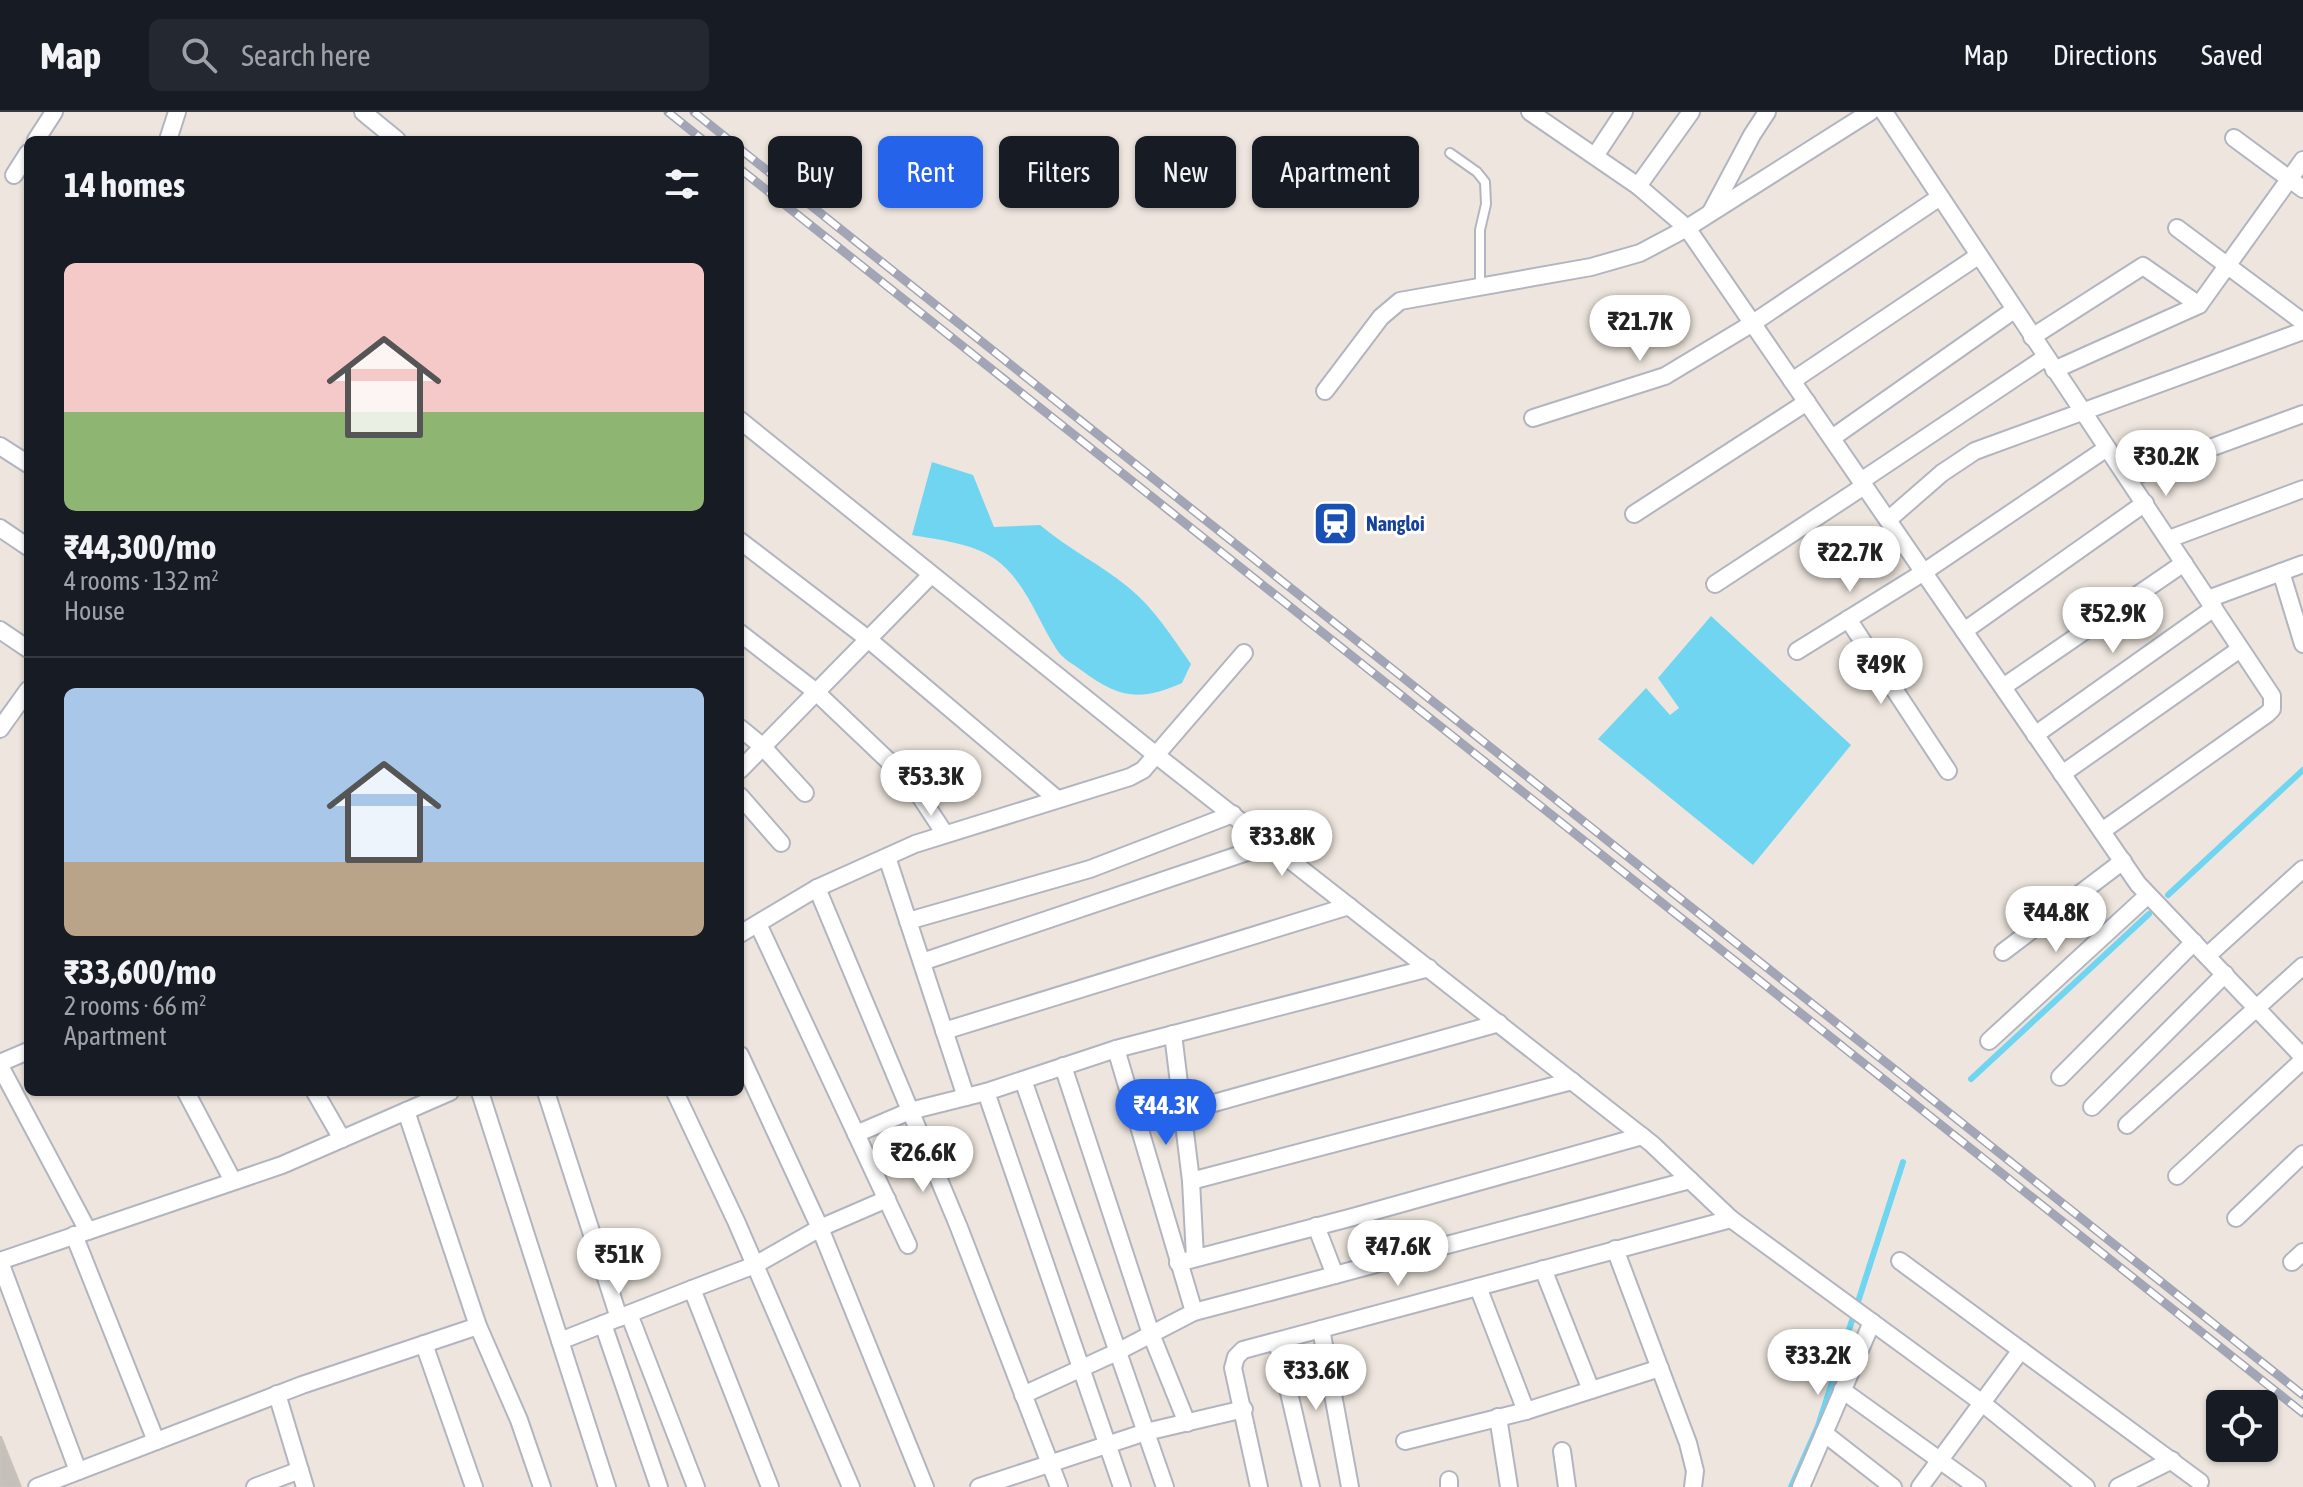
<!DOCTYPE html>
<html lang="en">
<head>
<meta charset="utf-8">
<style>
  body { margin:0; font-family:"Asap Condensed",sans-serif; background:#242831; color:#f1f3f6; height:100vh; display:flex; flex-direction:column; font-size:30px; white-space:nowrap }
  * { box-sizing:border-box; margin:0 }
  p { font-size:26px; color:#9ea1a6 }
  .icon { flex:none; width:44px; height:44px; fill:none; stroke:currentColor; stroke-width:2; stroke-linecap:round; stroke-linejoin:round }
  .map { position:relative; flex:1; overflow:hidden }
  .drawer { position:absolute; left:24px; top:24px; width:720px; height:960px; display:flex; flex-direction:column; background:#171b24; border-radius:12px; box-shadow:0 2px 6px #0004 }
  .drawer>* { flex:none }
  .banner { position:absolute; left:768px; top:24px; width:760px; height:72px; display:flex; gap:16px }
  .controls { position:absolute; left:2206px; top:1278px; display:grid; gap:16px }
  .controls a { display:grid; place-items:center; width:72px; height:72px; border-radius:12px; background:#171b24; box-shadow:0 2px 6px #0004; font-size:40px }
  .price { position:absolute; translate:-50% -68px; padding:0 18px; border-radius:28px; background:#fff; color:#222; font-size:26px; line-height:52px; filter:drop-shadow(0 2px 4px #0008) }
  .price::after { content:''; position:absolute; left:50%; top:48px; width:24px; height:18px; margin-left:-12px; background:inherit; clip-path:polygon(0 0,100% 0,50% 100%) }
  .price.on { background:#2563eb; color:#fff }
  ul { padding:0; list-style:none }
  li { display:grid; align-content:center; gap:16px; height:424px; padding:0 40px }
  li+li { border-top:2px solid #363941 }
  li span { display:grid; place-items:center; height:248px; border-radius:12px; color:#555 }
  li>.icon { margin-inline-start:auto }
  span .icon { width:144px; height:144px; fill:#fffc; stroke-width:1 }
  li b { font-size:34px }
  h2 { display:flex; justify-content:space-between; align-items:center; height:96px; padding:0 40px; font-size:34px }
  .tag { padding:0 28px; border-radius:12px; background:#171b24; box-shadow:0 2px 6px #0004; font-size:28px; line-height:72px }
  .tag.on { background:#2563eb; color:#fff }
  header { display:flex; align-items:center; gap:48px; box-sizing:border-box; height:112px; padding:0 40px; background:#171b24; border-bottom:2px solid #363941 }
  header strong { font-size:38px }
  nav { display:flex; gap:44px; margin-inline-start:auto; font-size:28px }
  .search { width:560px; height:72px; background:#242831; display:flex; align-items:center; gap:20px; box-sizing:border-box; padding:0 28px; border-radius:12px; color:#9ea1a6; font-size:30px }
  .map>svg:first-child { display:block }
  .water { fill:#70d5f1 }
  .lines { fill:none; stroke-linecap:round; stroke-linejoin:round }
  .stream { stroke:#70d5f1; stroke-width:6 }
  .building { fill:#c6c0bb; stroke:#c9c2b8; stroke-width:2 }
  .lane-casing { stroke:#b2b5c0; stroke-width:12 }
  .street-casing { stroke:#b2b5c0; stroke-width:20 }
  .lane { stroke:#fff; stroke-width:8 }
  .street { stroke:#fff; stroke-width:16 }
  .rail-casing { stroke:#a1a5b6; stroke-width:9 }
  .rail { stroke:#fff; stroke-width:6; stroke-dasharray:18; stroke-linecap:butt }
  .labels { text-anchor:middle; stroke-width:6; stroke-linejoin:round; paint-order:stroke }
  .transit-label { font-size:20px; font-weight:bold; fill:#164399; stroke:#fff; text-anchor:start }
</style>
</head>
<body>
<header>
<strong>Map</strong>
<div class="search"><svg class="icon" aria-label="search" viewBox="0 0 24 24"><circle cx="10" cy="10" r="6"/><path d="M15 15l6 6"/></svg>Search here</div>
<nav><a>Map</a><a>Directions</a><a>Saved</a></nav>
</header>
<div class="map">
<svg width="2303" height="1375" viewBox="0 0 2303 1375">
  <rect width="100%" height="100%" fill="#eee6de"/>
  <g class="water">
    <path d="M932 350 973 363 994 415 1040 413C1068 437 1100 452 1128 475 1154 496 1172 525 1191 552L1182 571C1140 590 1118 586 1081 558 1073 552 1063 547 1057 538 1038 509 1025 468 995 447 972 431 939 428 912 423Z"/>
    <polygon points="1711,504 1851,633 1753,753 1598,627 1646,576 1670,603 1679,596 1658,566"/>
  </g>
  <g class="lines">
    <g class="stream">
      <polyline points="2168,783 2303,658"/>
      <polyline points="1971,967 2149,802"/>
      <polyline points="1791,1375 1818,1314 1903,1050"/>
    </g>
  </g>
  <polygon class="building" points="0,1325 1,1325 21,1375 0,1375"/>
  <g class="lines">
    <defs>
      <polyline id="lane" points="1450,41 1477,60 1485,70 1486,92 1480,118 1480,176"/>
      <g id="street">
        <polyline points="363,0 397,28"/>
        <polyline points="1530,0 1638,74 1687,116 2138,772 2303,945"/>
        <polyline points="1884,0 2272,584 2272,597 2267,602 2102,719"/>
        <polyline points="2234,26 2303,77"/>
        <polyline points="36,28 54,0"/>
        <polyline points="168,28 177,0"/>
        <polyline points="1595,44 1624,0"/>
        <polyline points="14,63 28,41"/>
        <polyline points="1638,74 1691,0"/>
        <polyline points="1712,98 1752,23 1767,0"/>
        <polyline points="2177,116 2303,210"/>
        <polyline points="2032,225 2143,154 2199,193"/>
        <polyline points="2054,258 2199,193 2303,48"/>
        <polyline points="1792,269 1978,144"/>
        <polyline points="1325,279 1381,205 1400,189 1591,155 1640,141 1687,116 1870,0"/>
        <polyline points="1533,306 1665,264 1753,211 1940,85"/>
        <polyline points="740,308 1156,643 1652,1032 1731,1107 1981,1290 2086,1375"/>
        <polyline points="1832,326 2014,198"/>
        <polyline points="0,334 28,352"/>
        <polyline points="2128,366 2303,302"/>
        <polyline points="1861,369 2046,245"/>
        <polyline points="1634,402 1807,290"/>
        <polyline points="1888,408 1942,361 1975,339 2303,219"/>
        <polyline points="0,416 28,435"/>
        <polyline points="2169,427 2303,377"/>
        <polyline points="740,429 868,527 1057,687"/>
        <polyline points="2281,460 2303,532"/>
        <polyline points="1715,472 1864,374"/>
        <polyline points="2208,487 2303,452"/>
        <polyline points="1848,507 1948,659"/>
        <polyline points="0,518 28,537"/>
        <polyline points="1964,519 2145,391"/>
        <polyline points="740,521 815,579 898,658 918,681 945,722"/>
        <polyline points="1797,539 1924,460 2107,336"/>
        <polyline points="2003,575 2184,451"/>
        <polyline points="740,616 762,634 805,681"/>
        <polyline points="0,617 28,578"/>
        <polyline points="2035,623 2214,496"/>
        <polyline points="740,658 931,463"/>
        <polyline points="2062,662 2240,537"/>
        <polyline points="740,684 781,731"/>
        <polyline points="887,745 966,985"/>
        <polyline points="817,776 958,1113 1059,1375"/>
        <polyline points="908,809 1090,757 1233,702"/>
        <polyline points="758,812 908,1133"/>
        <polyline points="740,822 817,776 915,732 1130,665 1143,658 1244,541"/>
        <polyline points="2003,840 2123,749"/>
        <polyline points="2207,844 2303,757"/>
        <polyline points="922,850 1271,732"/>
        <polyline points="944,919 1349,794"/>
        <polyline points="1173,922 1191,1069 1195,1145"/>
        <polyline points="1989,929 2148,783"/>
        <polyline points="740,943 820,1116 925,1375"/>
        <polyline points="0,951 28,939"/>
        <polyline points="0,954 88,1119"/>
        <polyline points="1063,954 1151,1222 1187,1311"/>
        <polyline points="2060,965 2194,830"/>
        <polyline points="1023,968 1165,1375"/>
        <polyline points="186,980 233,1069"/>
        <polyline points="315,980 342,1027"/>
        <polyline points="480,980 607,1375"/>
        <polyline points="546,980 619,1206"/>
        <polyline points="675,980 736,1109 851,1375"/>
        <polyline points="986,980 1122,1375"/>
        <polyline points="2092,995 2225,862"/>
        <polyline points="406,999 478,1214 519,1308 542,1375"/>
        <polyline points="1182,1000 1499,911"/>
        <polyline points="2127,1013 2303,854"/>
        <polyline points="856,1022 910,999 986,980 1116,937 1429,856"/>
        <polyline points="2177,1064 2303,948"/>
        <polyline points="1191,1069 1572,969"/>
        <polyline points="2236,1106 2303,1042"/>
        <polyline points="74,1123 156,1329"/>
        <polyline points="1615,1137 1688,1331 1695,1359 1693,1375"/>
        <polyline points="0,1149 282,1053 450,980"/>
        <polyline points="1900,1149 2200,1370"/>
        <polyline points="0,1150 78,1359"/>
        <polyline points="2292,1150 2303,1140"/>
        <polyline points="1178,1151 1353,1105 1642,1024"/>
        <polyline points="1543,1157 1591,1278"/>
        <polyline points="1335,1163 1690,1068"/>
        <polyline points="1478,1175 1526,1299"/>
        <polyline points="1194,1200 1335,1163 1316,1114"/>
        <polyline points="629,1202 696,1375"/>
        <polyline points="603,1212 659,1375"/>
        <polyline points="1321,1217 1350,1375"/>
        <polyline points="560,1229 692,1177"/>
        <polyline points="1277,1229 1311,1375"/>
        <polyline points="424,1232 474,1375"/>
        <polyline points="1842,1278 1977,1375"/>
        <polyline points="277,1282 305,1375"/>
        <polyline points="1023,1283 1117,1240 1194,1200 1116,937"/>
        <polyline points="1498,1305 1509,1375"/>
        <polyline points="1824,1321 1893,1375"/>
        <polyline points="1405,1329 1526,1299 1660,1256"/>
        <polyline points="1562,1339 1567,1375"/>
        <polyline points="1449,1368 1449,1375"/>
        <polyline points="37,1375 302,1273 478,1214"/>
        <polyline points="255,1375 300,1358"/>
        <polyline points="770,1375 692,1177 755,1153 820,1116 887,1087"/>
        <polyline points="979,1375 1146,1320 1244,1297"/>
        <polyline points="1259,1375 1233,1256 1236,1245 1243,1238 1731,1107"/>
        <polyline points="1801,1375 1872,1210"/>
        <polyline points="1920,1375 2021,1238"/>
        <polyline points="2118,1375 2172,1348"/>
      </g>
    </defs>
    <use href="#lane" class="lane-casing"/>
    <use href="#street" class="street-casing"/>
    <use href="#lane" class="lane"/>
    <use href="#street" class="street"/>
    <defs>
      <g id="rail">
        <polyline points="668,0 703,28"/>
        <polyline points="694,0 729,28"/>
        <polyline points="740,37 2303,1283"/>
        <polyline points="740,57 2303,1301"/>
      </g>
    </defs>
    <use href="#rail" class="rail-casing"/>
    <use href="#rail" class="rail"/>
  </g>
  <defs>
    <symbol id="station-square" viewBox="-11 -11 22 22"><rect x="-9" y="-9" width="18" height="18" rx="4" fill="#1a4fb4" stroke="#fff"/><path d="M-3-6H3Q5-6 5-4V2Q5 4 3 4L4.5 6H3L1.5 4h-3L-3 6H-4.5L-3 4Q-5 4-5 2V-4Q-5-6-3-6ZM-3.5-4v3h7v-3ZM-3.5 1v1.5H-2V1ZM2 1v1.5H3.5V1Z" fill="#fff"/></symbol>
  </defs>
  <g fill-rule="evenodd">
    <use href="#station-square" x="1310" y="386" width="51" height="51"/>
  </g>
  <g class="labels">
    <g class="transit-label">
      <text x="1366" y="419">Nangloi</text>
    </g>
  </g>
</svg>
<div class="controls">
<a><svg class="icon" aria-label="locate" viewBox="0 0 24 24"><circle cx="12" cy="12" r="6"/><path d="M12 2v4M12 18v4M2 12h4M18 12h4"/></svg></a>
</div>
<b class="price" style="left:1640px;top:251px">₹21.7K</b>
<b class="price" style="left:2166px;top:386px">₹30.2K</b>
<b class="price" style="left:1850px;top:482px">₹22.7K</b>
<b class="price" style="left:2113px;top:543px">₹52.9K</b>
<b class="price" style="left:1881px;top:594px">₹49K</b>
<b class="price" style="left:931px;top:706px">₹53.3K</b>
<b class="price" style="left:1282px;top:766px">₹33.8K</b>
<b class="price" style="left:2056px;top:842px">₹44.8K</b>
<b class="price on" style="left:1166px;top:1035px">₹44.3K</b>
<b class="price" style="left:923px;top:1082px">₹26.6K</b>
<b class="price" style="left:1398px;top:1176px">₹47.6K</b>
<b class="price" style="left:619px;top:1184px">₹51K</b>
<b class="price" style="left:1818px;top:1285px">₹33.2K</b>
<b class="price" style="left:1316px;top:1300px">₹33.6K</b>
<div class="banner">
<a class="tag">Buy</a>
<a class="tag on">Rent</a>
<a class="tag">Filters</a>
<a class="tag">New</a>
<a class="tag">Apartment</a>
</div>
<section class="drawer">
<h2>14 homes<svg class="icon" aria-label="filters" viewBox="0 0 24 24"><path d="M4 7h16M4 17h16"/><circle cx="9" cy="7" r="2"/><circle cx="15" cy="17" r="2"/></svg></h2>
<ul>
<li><span style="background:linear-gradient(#f6c9c9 60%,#8fb573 0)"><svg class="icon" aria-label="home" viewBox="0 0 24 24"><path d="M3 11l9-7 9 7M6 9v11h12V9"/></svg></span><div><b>₹44,300/mo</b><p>4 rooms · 132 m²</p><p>House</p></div></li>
<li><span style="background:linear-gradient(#a9c7e8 70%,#b9a48a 0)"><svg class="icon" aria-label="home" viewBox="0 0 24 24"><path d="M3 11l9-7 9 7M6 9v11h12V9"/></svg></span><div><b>₹33,600/mo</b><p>2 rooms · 66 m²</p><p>Apartment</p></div></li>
</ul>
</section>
</div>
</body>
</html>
